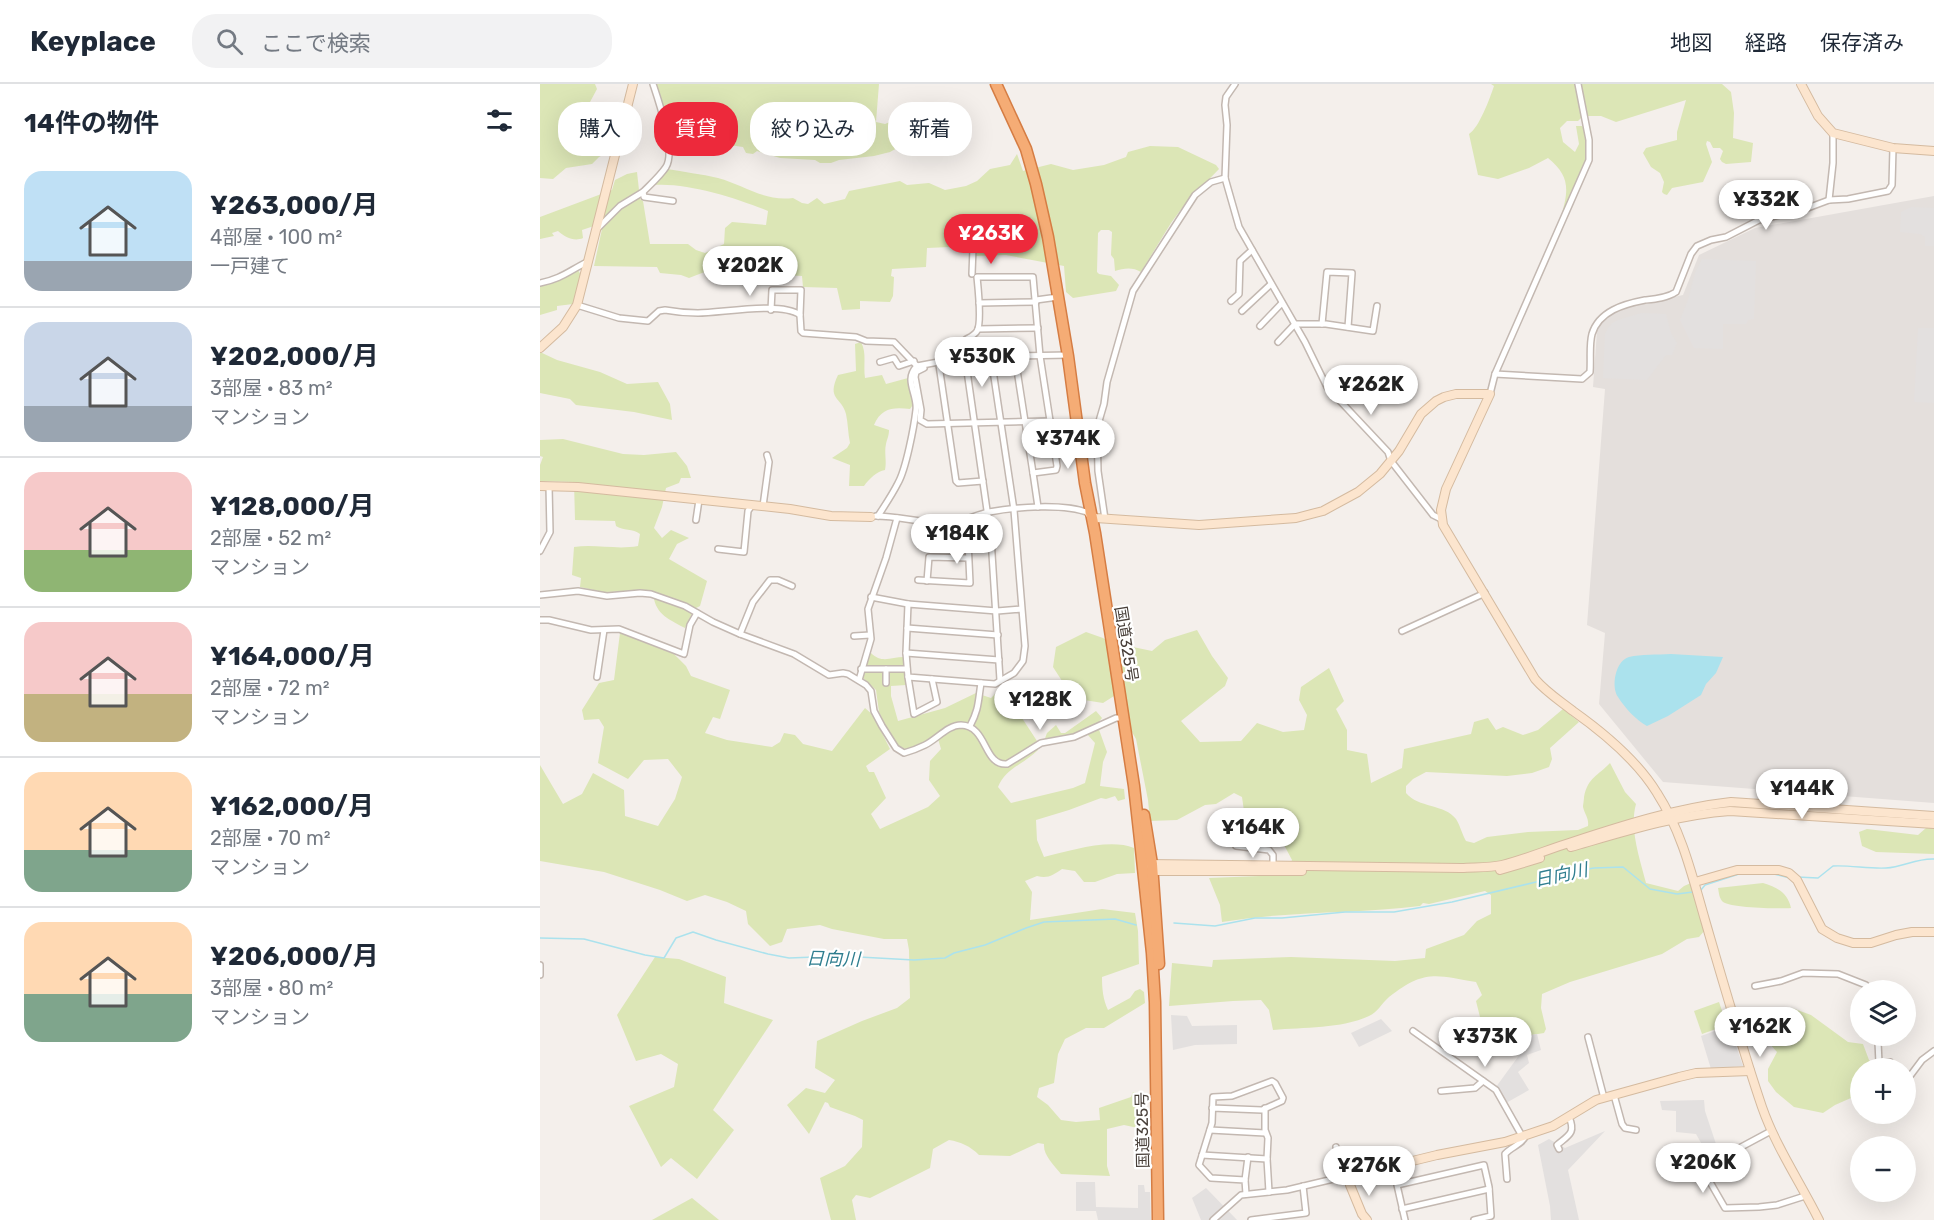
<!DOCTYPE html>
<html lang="ja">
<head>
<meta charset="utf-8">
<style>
  body { margin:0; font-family:Rubik,"Noto Sans JP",sans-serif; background:#f2f2f3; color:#1f2937; height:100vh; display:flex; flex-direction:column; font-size:22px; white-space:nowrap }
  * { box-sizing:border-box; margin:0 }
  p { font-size:20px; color:#747a83 }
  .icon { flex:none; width:33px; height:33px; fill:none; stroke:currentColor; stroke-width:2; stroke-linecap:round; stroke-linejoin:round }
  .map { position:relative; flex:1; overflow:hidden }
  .side { display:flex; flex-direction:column; background:#fff; width:540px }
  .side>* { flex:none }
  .hud { position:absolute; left:18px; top:18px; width:570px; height:54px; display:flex; gap:12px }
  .tools { position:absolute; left:1310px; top:896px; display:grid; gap:12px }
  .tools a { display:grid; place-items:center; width:66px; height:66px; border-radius:50%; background:#fff; box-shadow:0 6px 24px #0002; font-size:30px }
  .price { position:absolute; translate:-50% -51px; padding:0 14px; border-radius:21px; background:#fff; color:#222; font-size:20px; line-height:39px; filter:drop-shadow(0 2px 3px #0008) }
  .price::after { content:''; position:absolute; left:50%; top:36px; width:18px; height:14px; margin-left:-9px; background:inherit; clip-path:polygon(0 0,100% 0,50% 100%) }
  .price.on { background:#ed293b; color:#fff }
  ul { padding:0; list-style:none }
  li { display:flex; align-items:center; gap:18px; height:150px; padding:0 24px }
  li+li { border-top:2px solid #e0e1e3 }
  li span { display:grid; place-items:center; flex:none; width:168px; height:120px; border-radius:18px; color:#555 }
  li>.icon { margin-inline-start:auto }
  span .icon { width:72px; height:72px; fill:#fffc; stroke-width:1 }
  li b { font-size:26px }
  h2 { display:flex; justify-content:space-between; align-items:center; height:72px; padding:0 24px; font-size:26px }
  .tag { padding:0 21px; border-radius:24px; background:#fff; box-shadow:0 6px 24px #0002; font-size:21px; line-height:54px }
  .tag.on { background:#ed293b; color:#fff }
  header { display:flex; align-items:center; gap:36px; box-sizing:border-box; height:84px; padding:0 30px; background:#fff; border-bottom:2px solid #e0e1e3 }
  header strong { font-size:28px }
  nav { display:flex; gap:33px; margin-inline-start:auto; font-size:21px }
  .search { width:420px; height:54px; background:#f2f2f3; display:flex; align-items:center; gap:15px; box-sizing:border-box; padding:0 21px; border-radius:24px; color:#747a83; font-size:22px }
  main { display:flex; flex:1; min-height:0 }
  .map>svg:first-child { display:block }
  .industrial { fill:#e4dfdc }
  .green { fill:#dce6b6 }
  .parking { fill:#e3e0df }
  .water { fill:#abe2ed }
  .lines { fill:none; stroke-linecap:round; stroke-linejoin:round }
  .stream { stroke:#abe2ed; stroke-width:1.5 }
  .street-casing { stroke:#c3b8b1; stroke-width:8 }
  .secondary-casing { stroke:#d4ba9f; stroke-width:10 }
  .highway-casing { stroke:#d57d44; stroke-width:13 }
  .street { stroke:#fff; stroke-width:5 }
  .secondary { stroke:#fce5ce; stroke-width:8 }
  .highway { stroke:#f5ac75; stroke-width:10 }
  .labels { text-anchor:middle; stroke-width:4.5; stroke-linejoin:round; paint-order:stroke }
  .street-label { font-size:16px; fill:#483f39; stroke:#fff }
  .water-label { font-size:18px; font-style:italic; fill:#2f7e8f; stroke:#fff }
</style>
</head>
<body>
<header>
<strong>Keyplace</strong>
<div class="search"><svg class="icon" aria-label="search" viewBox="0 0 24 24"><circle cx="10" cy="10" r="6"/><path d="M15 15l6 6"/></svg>ここで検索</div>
<nav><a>地図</a><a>経路</a><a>保存済み</a></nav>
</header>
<main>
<section class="side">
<h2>14件の物件<svg class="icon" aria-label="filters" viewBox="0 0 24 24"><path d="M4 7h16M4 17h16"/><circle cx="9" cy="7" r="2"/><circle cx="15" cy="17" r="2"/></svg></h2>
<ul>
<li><span style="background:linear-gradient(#bfe0f5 75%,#9aa5b1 0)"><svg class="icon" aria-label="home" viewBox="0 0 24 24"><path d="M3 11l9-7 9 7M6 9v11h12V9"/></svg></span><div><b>¥263,000/月</b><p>4部屋 · 100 m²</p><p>一戸建て</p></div></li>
<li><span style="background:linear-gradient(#c9d6e8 70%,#9aa5b1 0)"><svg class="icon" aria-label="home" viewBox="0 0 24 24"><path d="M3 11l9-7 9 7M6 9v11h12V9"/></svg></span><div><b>¥202,000/月</b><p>3部屋 · 83 m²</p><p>マンション</p></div></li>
<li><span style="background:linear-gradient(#f6c9c9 65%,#8fb573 0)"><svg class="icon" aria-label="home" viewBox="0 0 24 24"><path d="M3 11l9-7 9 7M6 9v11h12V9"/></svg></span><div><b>¥128,000/月</b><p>2部屋 · 52 m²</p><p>マンション</p></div></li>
<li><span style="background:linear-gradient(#f6c9c9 60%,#c2b280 0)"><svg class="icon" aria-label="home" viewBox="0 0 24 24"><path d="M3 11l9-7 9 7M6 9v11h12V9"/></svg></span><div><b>¥164,000/月</b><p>2部屋 · 72 m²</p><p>マンション</p></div></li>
<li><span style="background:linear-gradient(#ffd9b3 65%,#7fa58c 0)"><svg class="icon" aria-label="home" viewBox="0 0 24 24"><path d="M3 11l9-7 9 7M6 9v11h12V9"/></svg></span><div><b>¥162,000/月</b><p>2部屋 · 70 m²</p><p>マンション</p></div></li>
<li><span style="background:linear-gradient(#ffd9b3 60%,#7fa58c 0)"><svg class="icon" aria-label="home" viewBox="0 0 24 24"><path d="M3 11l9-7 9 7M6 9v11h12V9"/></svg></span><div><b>¥206,000/月</b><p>3部屋 · 80 m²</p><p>マンション</p></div></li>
</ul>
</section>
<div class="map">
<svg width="1394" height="1136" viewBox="0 0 1394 1136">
  <rect width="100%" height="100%" fill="#f4efeb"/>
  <polygon class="industrial" points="1394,112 1394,719 1123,698 1059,620 1065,549 1047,541 1065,305 1053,303 1057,247 1066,233 1089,223 1143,211 1159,171 1215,144"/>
  <g class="green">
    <polygon points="0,0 55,0 57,5 50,18 52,26 58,34 67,33 74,29 78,30 76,50 72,66 59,73 52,80 26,84 13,95 0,94"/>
    <path d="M115 0H339L336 38 345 40 369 30 384 28C393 46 405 44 423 41V53L382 57 359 63 350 68 334 72 299 76 291 79H280L275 76 240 74 217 67 213 70 206 69 203 63 189 61 184 62 178 57V50L169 44 164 50 157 48 155 44 128 46Z"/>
    <path d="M951 0H1182L1191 8 1194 29 1193 54 1213 59 1211 78 1186 80 1182 78 1180 75 1183 67 1180 64H1173L1170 58 1167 57 1166 60 1172 78 1163 98 1132 104 1127 111 1124 110 1122 108 1124 98 1120 89 1111 83 1103 69 1106 64 1137 56V48L1146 16 1076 38 1061 32H1043L1038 37H1027L1020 44 1023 58 1035 68 1039 60 1036 42H1042L1044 45 1047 77 1023 132H1021C1029 106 1030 92 1008 74L989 84 958 95 938 91 929 50C939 44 950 14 954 2Z"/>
    <path d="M610 62 638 63 676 81 679 85 645 120 631 139 601 188C593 183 584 184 575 187L574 175 571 171 572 148 569 146H561L558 149 557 188 559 190 571 192 579 201 576 207 533 214 526 208 524 182 466 171 434 172V162L439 150 431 148 416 151 410 163 387 164 386 183 352 185 351 192 354 193 353 212 350 218 320 217V225L302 226 297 204 263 203 262 192 227 190 221 196 207 195 200 197 174 186 167 187 149 194 141 191 120 189 117 183 54 182 62 145 54 142 42 146 43 154C34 158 25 153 18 147L12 149 14 152 0 155V133L72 106 75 96 87 90 97 88 100 115 103 117 110 160H148L156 166 165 169 184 160 185 144 192 138 226 141 228 127C197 114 146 98 113 101L127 85C144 88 161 90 178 94 204 101 225 118 253 114L262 119 268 120 277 114 284 120 305 115 309 107 360 97 367 101 389 99 405 106 426 102 437 97 450 85 470 81 477 70 483 87 511 80 533 86 564 81 586 73 588 68Z"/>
    <polygon points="38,186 41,191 33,220 17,222 17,226 0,231 0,200 24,194 31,188"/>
    <path d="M321 258C327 269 323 281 325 294L342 291 346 300 368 294 371 297C373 307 377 317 370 325 353 323 341 324 334 341L349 346C349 352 347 355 346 360 344 369 347 377 345 386 337 387 329 395 324 402H309L310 381 292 374 307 364 310 359C308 350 308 339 306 330 302 313 286 316 298 291L316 287 315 260Z"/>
    <polygon points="0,268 17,276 60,288 87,300 118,298 130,320 132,336 94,328 36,321 30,315 0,309"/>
    <path d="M23 355 83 370 104 371 136 368 147 382 151 394H141L139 399 126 404 122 423 114 444 122 454 131 446 149 454 137 460 129 475 167 497 160 522 154 525 145 544C126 534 114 529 113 507L63 508 40 503 41 494 32 491 34 463C56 460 77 466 98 462L100 450C93 444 83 447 76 442L75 437 35 436 34 398 0 397V381L3 373 0 372V356Z"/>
    <path d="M657 546 672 572 688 594 685 602 641 637 660 658 701 657 717 639 743 648 764 646 767 631 759 616 761 603 789 584 804 617 796 625 807 646V666L827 670 831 699 862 684 864 665 931 650 934 638 948 634 956 646 963 643 983 651 998 646 1023 625 1039 638 1010 664 1012 675 1009 683 992 689 967 692 886 688 873 695 866 702V709C878 724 905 720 916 735 920 741 922 750 926 757L934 759 947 753 988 748 1038 746 1048 742C1049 734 1045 731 1043 723 1043 721 1044 716 1044 713 1048 693 1058 692 1070 679L1085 708 1096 720C1089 745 1100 775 1106 799L1138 807 1144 802 1151 799 1165 846 1159 853 1147 855 1122 870 1030 898 1002 910 1001 924 1006 945 1004 949 953 957 945 953 936 917 942 911 936 898C896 891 884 885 849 913 842 919 837 929 829 932 801 945 764 943 733 946L729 926 721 916 693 917 629 922 632 879 672 883 673 876 751 873 855 877 885 874 886 865 924 851 937 837 951 830V811L945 807 889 820 883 819 880 822C815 830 748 827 682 838L680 821 669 794 745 791 752 776 743 759 739 733 705 734 702 713 694 709 676 720 665 721 637 736 610 737 608 716 596 655 584 634 574 612 563 619 544 616 524 600 513 583 516 563 546 548 563 554 587 569 593 563 612 567 625 556Z"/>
    <path d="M80 549 134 570 146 582 151 592 190 606 180 635 173 633 165 649 187 656 232 663 240 658 244 649 255 651 263 660 292 667 325 624 333 631 350 665 326 682 329 688H334L346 714 331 730 340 745 388 723 400 712 389 696 390 677 401 665 398 655 367 666 354 659 339 628 336 606 322 593 325 574 331 569C342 580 351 573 364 573L366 601 351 602V612L358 637 405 624 436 609 451 614 456 609 467 611 497 657 498 666C484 680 466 684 458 703L471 719 533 704 545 699 555 659 547 650 504 657 507 649 516 641 521 649H525L556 627 562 634 557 640 567 668 563 678 560 702 584 705 585 715 578 717 575 712 566 715 561 714 529 726 496 736 497 756 504 773C530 767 569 754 594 764L595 789 577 790 555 798H544L535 787 522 785C513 791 508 795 497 792L485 797 492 808 490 836 562 825 595 829 598 847 599 880 562 893C562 905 563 915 568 926L590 914 595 907 600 905 604 908 605 919 564 944H546L525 955 518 970 514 999 499 1004 497 1013 508 1021 521 1036 536 1038 560 1036 559 1024 591 1013 593 1008 597 1009 599 1014 596 1020 597 1033 601 1035 603 1044H598L584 1041 567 1045V1082L570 1092 521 1090C514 1081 503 1071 504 1060L498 1059 470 1072 439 1071C430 1062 421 1058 409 1056L393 1065 390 1084 330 1114 316 1111 312 1116 316 1136H291L280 1094 305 1082 322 1063 323 1036 315 1032 290 1023 288 1019 285 1018 269 1050 247 1021 266 1004 285 1009 295 996 275 984 277 957 322 937 357 924 370 914 369 866 367 855H344L292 845 280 841 247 845 242 858 230 862 208 840 206 827 187 818 165 811 147 817 120 806 64 788 0 777V681L23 720 42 710 53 689 84 706 85 732 118 742 135 715 142 693 128 675 104 676 88 695 58 679 64 643 59 635 44 636 42 626 59 599 74 596Z"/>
    <polygon points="1394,737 1394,770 1336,768 1322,762 1319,748 1327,745 1378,751"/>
    <path d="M1223 799C1237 803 1248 809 1251 824 1240 825 1191 824 1183 818 1179 814 1179 809 1178 804Z"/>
    <polygon points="115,873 139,875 186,893 184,919 233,936 173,1026 194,1046 157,1095 131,1074 121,1083 89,1022 134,1003 138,980 121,970 96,977 77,931"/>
    <polygon points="1179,918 1187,941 1162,950 1154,927"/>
    <polygon points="1252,924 1271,931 1308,958 1323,960 1329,976 1337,984 1320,984 1320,1010 1295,1021 1283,1029 1254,1023 1236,1008 1228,997 1228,985 1237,968 1220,949 1220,939"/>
    <polygon points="152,1114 179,1136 112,1136"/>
  </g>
  <g class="parking">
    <polygon points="1371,123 1394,124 1394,162 1385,162 1385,153 1380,150 1360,148 1361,128"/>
    <polygon points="1162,175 1216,177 1214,235 1208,236 1206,240 1183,240 1183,265 1154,264 1140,236 1148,216 1155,189"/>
    <polygon points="1101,229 1126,230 1131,249 1137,259 1132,271 1126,271 1107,296 1063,294 1065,250 1068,244 1072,239 1078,236"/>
    <polygon points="1378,244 1394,244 1394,319 1374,318"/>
    <polygon points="631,931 647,932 652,942 697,941 697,960 655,961 633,966"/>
    <polygon points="841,935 852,947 819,963 811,949"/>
    <polygon points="1189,942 1203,982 1171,985 1161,952"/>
    <polygon points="997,950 1001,966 987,971 989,979 978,988 989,1006 966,1019 956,1003 980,970 960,956"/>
    <polygon points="1164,1016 1165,1027 1176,1060 1164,1064 1156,1050 1136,1048 1136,1027 1122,1026 1120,1017"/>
    <polygon points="1065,1047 1028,1086 1039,1136 1011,1136 1010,1122 998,1061 1009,1055 1025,1064"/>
    <polygon points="536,1098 555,1098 556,1123 598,1124 598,1101 604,1101 605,1108 610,1108 611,1136 558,1136 556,1127 536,1127"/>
    <polygon points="666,1104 697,1136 661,1136 652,1114"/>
  </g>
  <path class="water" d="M1131 570 1183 573 1176 589 1166 600 1161 611 1128 632 1107 642C1096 636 1085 624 1078 613 1071 603 1075 577 1089 573 1101 570 1117 571 1131 570Z"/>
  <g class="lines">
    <g class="stream">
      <polyline points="1234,790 1250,794"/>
      <path d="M1257 793 1278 794 1293 782C1310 781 1329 785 1346 784 1363 783 1377 774 1394 775"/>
      <polyline points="1161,806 1165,801 1199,790"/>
      <polyline points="634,839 675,842 715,834 742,834 805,828 854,828 912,818 996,798 1016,791 1054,784 1083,783 1110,805 1137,810 1153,808"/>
      <polyline points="0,854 44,855 105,871 124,874 136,854 153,848 176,856 228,870 249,874 301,872 374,876 405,874 414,869 445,861 486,844 504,838 575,835 596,841"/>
    </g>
    <defs>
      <g id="street">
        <path d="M113 0C119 18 136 67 126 83 120 92 111 100 103 108L104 113 133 117"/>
        <polyline points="695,0 686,13 685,21 687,41 685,94 699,143 765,258 787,303 848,368 851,377 893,431 901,435"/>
        <polyline points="1289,116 1293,79 1293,49"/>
        <polyline points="56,146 80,122 103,108"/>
        <polyline points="432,190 433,164"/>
        <path d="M0 199C21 195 29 187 47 178"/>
        <polyline points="496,216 518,213"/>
        <polyline points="691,217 699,210 700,177 712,166"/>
        <polyline points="439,219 496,218"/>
        <path d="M37 221 79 234 108 237 119 227 125 226C136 228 147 229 158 229 182 229 241 217 260 231L261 247 263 249 316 253 326 257 354 258 377 282"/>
        <polyline points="231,226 232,206 261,206 260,231"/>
        <polyline points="702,227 731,200"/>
        <polyline points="782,240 787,188 812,189 808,243"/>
        <polyline points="720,242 742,219"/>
        <polyline points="438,245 498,244"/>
        <polyline points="738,258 755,240 786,240 833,247 837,222"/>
        <polyline points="451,273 474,426 485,562 483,577 474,589 455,600 368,593 366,569 368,520 457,527 482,525"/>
        <polyline points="475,273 493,389"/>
        <polyline points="340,278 354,274 359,282 374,277"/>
        <polyline points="399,281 416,397 418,399 443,397"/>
        <polyline points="384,284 376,288 375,293 381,326 380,336 387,340 510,337"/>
        <path d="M955 290 1042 295 1050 288C1051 276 1049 261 1052 250 1059 227 1084 220 1105 216 1115 215 1127 214 1136 208L1151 170 1157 162 1171 156 1186 153 1219 136 1265 125 1289 116 1308 115 1348 107 1352 101 1353 64"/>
        <polyline points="950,310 955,290 1049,76 1049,56 1038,0"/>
        <polyline points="223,422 229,378 227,371"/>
        <path d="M336 432C360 432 384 440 409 439 423 438 435 431 449 428 475 423 524 419 549 429"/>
        <path d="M338 432C345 421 352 411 358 399 366 385 374 343 376 326 378 310 363 296 377 282L425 273 528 271"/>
        <polyline points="565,435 558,387 557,344 564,320 567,298 593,207 655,111 671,98 685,94"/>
        <polyline points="156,436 159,416"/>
        <polyline points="178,465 204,468 208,427 212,421"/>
        <polyline points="0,467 10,448 9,402"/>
        <polyline points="378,496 430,499 427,436"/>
        <polyline points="387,497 389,473 428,474"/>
        <path d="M0 511 38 507 67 512 100 509 111 510 145 522 173 538 200 550 254 570 289 591 303 589 308 590 326 601 331 607 334 627 342 642 356 664 364 669C371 667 379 664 385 661 397 655 408 641 421 641 448 642 443 682 467 680L501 659 534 653 576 634H584"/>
        <polyline points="331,513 368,520"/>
        <polyline points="0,536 9,536 51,546 79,545 144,570 150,541 157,529"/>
        <polyline points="367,544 458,551"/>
        <polyline points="862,547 945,509"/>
        <polyline points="200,550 213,518 230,496 238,496 252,502"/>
        <polyline points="314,552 330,551"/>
        <polyline points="366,569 459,576"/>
        <polyline points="321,585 367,585"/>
        <polyline points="346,585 346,599"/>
        <polyline points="57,593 64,546"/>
        <polyline points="368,593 374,630 397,618 392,595"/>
        <polyline points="319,596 331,555 328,525 346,474 357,434"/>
        <path d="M460 596 451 454 425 273V256C428 254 435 251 437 247 442 239 438 203 437 193H493L500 272 517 382 516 386 493 389 498 423"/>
        <path d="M430 642C439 625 438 618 441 599"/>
        <polyline points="696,762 729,766 733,771 733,783"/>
        <polyline points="0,881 0,891"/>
        <polyline points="1215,902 1241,897 1263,889 1298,890 1326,901 1327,906"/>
        <polyline points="873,947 956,1006 982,1052"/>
        <polyline points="1334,951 1338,958 1339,979 1350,978 1351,984"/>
        <polyline points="1048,953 1064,1014"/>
        <polyline points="1365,994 1370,992 1382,976 1394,967"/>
        <polyline points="901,1007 935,1004 943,997"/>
        <polyline points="1074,1011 1082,1040 1085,1044 1096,1046"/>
        <polyline points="672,1024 722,1026 742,1017 743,1014 735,999 732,997 692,1012 673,1013 672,1039 659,1081 671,1094 705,1096 706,1110"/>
        <polyline points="725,1024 725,1046 728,1054 727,1075 729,1108"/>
        <polyline points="670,1046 725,1049"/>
        <polyline points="1231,1047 1162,1084 1185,1124 1219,1123 1237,1121 1265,1112"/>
        <polyline points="796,1063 802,1086 811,1096"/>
        <path d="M1019 1065 1017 1061C1029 1051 1036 1049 1029 1033"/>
        <polyline points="662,1071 727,1075"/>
        <path d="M967 1095 965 1070C972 1062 982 1061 986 1051"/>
        <polyline points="705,1096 708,1073"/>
        <polyline points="862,1125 949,1105"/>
        <polyline points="673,1136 701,1111 747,1106 806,1092"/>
        <polyline points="711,1136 766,1129 763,1102"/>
        <polyline points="865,1136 857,1101 944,1081 949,1103 951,1132 934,1136"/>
      </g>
      <g id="secondary">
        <polyline points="1261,0 1278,32 1293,49 1353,64 1394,67"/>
        <polyline points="0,264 23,243 37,221 93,0"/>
        <polyline points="0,402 38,403 250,425 291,432 331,433"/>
        <path d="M549 429 552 433 556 434 659 441 756 434 783 427 818 408 840 390 859 367 881 330 896 317 904 313 916 310H950L906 405 901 426 903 441 995 595C1006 608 1019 616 1033 627 1064 649 1097 676 1117 709 1142 748 1152 791 1165 836 1183 898 1201 961 1222 1023 1236 1063 1260 1098 1279 1136"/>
        <path d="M1031 763C1083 748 1136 731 1190 727L1394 740"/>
        <path d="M607 780 921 784C935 783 949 784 962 781 986 775 1009 765 1032 758 1084 741 1137 724 1191 718L1394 732"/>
        <polyline points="960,786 1000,774"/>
        <polyline points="609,787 762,787"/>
        <polyline points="1155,798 1197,786 1239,786 1249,789 1257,796 1282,845 1297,854 1313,859 1331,859 1356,851 1372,848 1394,848"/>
        <polyline points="827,1136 822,1130 810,1101 814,1093 819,1090 897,1071 965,1058 1013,1042 1056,1016 1139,993 1156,989 1210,987"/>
      </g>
      <g id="highway">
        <polyline points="456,0 486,65 496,100 508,153 528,272 545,399 555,449 594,702 600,756 612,869 615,918 618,1136"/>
        <polyline points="604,731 612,780 619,880"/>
      </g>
    </defs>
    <use href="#street" class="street-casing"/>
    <use href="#secondary" class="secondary-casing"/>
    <use href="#highway" class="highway-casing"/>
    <use href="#street" class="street"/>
    <use href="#secondary" class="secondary"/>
    <use href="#highway" class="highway"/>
  </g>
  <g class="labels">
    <g class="street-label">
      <text transform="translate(587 560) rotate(81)" y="6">国道325号</text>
      <text transform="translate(602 1046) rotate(-91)" y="6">国道325号</text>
    </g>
    <g class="water-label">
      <text transform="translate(1021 791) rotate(-12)" y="6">日向川</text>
      <text transform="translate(293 875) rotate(1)" y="6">日向川</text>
    </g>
  </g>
</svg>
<div class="tools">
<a><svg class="icon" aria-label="layers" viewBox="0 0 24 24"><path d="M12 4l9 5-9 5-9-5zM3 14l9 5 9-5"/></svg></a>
<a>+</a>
<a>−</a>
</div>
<b class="price" style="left:1226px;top:147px">¥332K</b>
<b class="price on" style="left:451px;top:181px">¥263K</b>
<b class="price" style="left:210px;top:213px">¥202K</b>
<b class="price" style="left:442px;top:304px">¥530K</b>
<b class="price" style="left:831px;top:332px">¥262K</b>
<b class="price" style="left:528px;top:386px">¥374K</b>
<b class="price" style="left:417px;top:481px">¥184K</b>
<b class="price" style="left:500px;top:647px">¥128K</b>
<b class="price" style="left:1262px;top:736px">¥144K</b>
<b class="price" style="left:713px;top:775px">¥164K</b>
<b class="price" style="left:1220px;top:974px">¥162K</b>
<b class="price" style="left:945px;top:984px">¥373K</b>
<b class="price" style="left:1163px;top:1110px">¥206K</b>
<b class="price" style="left:829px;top:1113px">¥276K</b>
<div class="hud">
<a class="tag">購入</a>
<a class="tag on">賃貸</a>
<a class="tag">絞り込み</a>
<a class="tag">新着</a>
</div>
</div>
</main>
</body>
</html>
